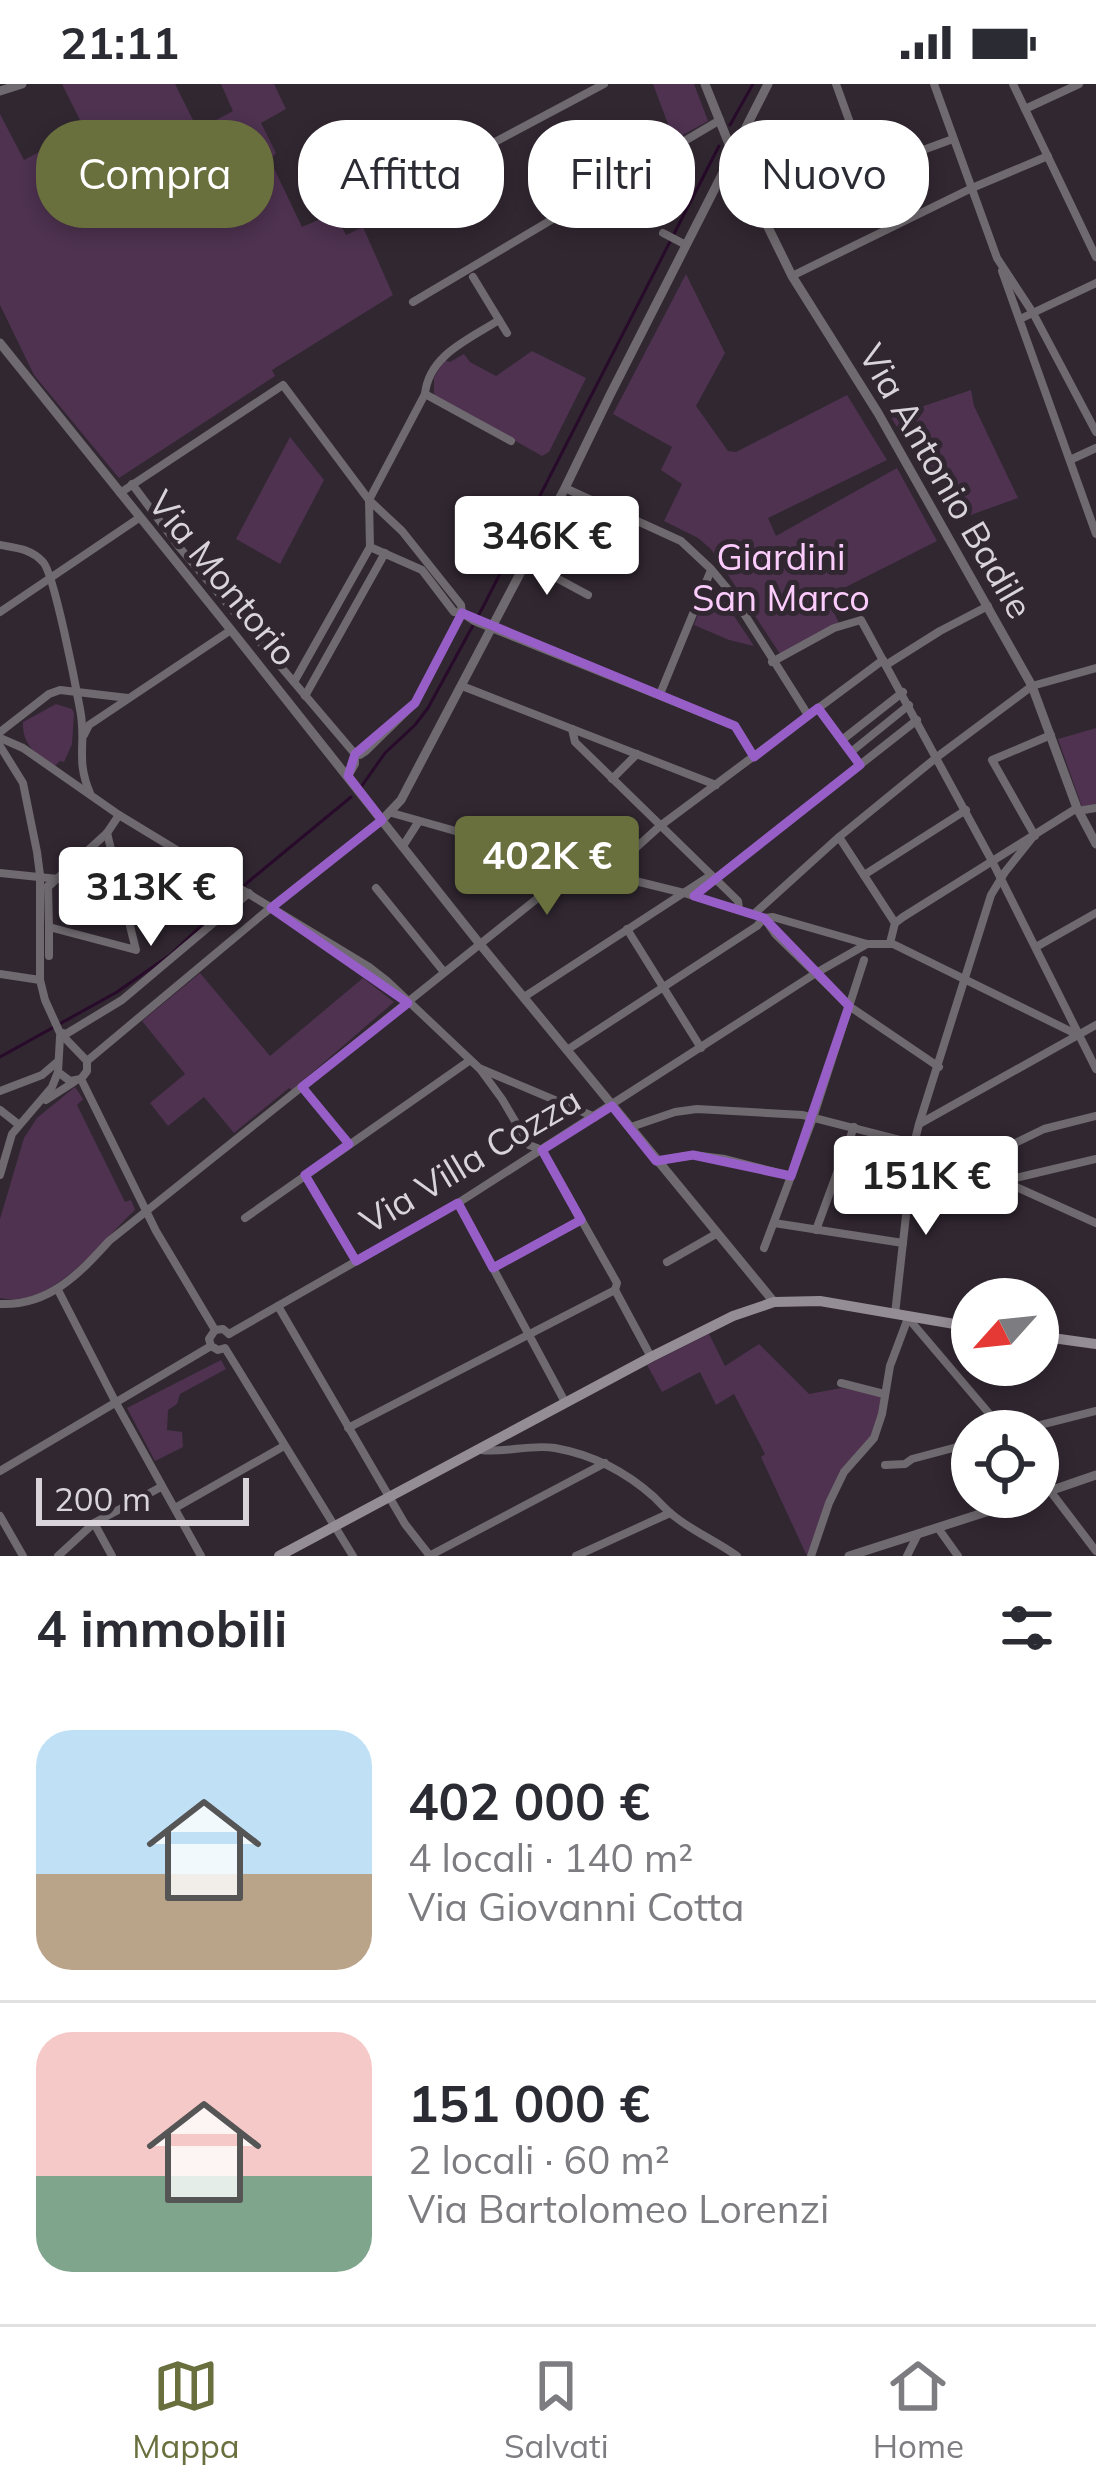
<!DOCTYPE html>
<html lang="it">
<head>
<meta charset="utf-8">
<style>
  body { margin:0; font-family:Mulish,sans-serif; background:#f2f2f3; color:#2b2b33; height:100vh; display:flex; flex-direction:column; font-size:45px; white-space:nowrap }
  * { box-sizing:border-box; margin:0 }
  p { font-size:39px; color:#7c7c81 }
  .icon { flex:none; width:66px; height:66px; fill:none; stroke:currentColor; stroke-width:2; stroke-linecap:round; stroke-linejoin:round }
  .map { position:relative; height:1472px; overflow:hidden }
  .drawer { display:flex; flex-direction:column; background:#fff; flex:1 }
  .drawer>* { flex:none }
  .top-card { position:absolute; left:36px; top:36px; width:1026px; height:108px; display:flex; gap:24px }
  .needle { width:78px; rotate:243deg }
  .buttons { position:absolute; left:951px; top:1194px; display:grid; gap:24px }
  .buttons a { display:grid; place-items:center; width:108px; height:108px; border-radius:50%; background:#fff; box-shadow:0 6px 18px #0003; font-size:60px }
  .scale { position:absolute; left:36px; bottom:30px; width:213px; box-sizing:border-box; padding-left:12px; border:6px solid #d9d3da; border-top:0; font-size:33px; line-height:42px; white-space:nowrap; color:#d9d3da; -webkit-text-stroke:9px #312731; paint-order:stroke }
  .price { position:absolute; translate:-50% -102px; padding:0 27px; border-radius:12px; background:#fff; color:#222; font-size:39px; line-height:78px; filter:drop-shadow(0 3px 6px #0008) }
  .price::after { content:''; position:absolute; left:50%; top:72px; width:36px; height:27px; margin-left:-18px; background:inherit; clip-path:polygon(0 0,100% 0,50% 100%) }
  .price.active { background:#696f3d; color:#fff }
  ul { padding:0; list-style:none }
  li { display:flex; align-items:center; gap:36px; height:300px; padding:0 36px }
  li+li { border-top:3px solid #e1e1e2 }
  li span { display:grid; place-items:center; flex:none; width:336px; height:240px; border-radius:36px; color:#555 }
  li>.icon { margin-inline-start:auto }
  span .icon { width:144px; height:144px; fill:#fffc; stroke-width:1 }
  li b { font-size:51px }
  h2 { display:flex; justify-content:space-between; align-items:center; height:144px; padding:0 36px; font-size:51px }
  .tag { padding:0 42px; border-radius:48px; background:#fff; box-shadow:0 6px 18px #0003; font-size:42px; line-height:108px }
  .tag.active { background:#696f3d; color:#fff }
  .status { display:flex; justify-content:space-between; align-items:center; height:84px; padding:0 60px; background:#fff; direction:ltr }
  .status svg { height:33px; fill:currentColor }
  .tabs { display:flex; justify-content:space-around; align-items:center; height:168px; border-top:3px solid #e1e1e2; background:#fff; font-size:33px; color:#7c7c81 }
  .tabs a { display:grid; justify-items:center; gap:6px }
  .tabs .active { color:#696f3d }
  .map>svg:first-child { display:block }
  .green { fill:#4e3250 }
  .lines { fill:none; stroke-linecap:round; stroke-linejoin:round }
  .stream { stroke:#280a2a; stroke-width:3 }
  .minor { stroke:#6f6a6f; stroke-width:8 }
  .tertiary { stroke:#6f6a6f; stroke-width:9 }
  .secondary { stroke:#958d95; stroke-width:10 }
  .marked { fill:none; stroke:#975ec7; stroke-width:9; stroke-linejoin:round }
  .labels { text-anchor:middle; stroke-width:10; stroke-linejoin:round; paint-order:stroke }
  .street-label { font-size:36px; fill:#d9d3da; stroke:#312731 }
  .park-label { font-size:36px; fill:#fbccfc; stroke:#312731 }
</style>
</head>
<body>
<div class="status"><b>21:11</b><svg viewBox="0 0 49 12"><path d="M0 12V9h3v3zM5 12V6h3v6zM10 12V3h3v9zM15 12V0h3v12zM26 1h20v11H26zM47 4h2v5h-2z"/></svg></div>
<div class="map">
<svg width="1096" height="1472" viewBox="0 0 1096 1472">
  <rect width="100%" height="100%" fill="#312731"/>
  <g class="green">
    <polygon points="62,0 175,0 198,46 233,27 221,0 274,0 286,25 261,39 276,69 270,76 302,143 334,129 346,151 363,143 393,211 272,286 275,292 119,394 34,291 0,221 0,30 24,76 84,44"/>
    <polygon points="653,0 694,0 708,37 674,56"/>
    <polygon points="686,190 725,269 696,322 728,367 736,368 847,311 887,376 768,434 776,452 897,384 937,457 836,508 828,516 839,539 780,570 711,465 698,454 664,437 682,400 661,386 672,363 613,330"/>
    <polygon points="532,267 586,294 549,368 542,372 434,311 434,294 444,276 450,278 464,270 470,278 496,292"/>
    <polygon points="971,306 974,322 1018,414 954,437 891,333"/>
    <polygon points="290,353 324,396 280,480 236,455"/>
    <polygon points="712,506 718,508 754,562 729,556 694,541 704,514"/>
    <path d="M56 620 72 625 74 629 72 660 64 678 60 677 54 683C36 670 22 661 23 638Z"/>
    <polygon points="1096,644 1096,720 1082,723 1058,655"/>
    <polygon points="200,889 270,972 363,894 394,918 292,1006 289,1004 234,1049 204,1013 168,1042 150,1019 185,990 142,937"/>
    <path d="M75 1003 83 1015 77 1021 125 1118 131 1116 135 1126C100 1158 54 1225 0 1214V1135L24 1054 37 1034Z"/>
    <polygon points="709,1250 725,1282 759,1260 809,1310 841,1304 881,1311 880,1329 872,1353 841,1387 807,1472 761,1373 765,1370 734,1310 716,1321 700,1288 662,1308 647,1281"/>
    <polygon points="221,1276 226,1285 180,1310 177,1320 168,1326 167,1346 182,1348 183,1363 155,1377 127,1324"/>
  </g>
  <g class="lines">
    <g class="stream">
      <polyline points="730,41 753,0"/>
      <polyline points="361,703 385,669 415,641 428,624 483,523 719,62"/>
      <polyline points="0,973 117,908 170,871 248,798 351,713"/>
    </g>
    <g class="minor">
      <polyline points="836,0 888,144"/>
      <polyline points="934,0 997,174 1033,229 1096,348"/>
      <polyline points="1013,0 1096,173"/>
      <polyline points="1025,25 1079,0"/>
      <polyline points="866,87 953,55"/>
      <polyline points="758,122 861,74"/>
      <polyline points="346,137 604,0"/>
      <polyline points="663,149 686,161"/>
      <polyline points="1002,187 1096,450"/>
      <polyline points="792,192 972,104 1048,72"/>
      <polyline points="473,193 507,249"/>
      <polyline points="413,218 720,36"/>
      <polyline points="1020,235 1096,199"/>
      <path d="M499 236C468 256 429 271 425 310L369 416 370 463 422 486 454 528 462 529 474 537 735 642 754 673"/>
      <polyline points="425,310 511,357"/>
      <polyline points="1070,376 1096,364"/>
      <polyline points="132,400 180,464 355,670"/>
      <polyline points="565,404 681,457 711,485 731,509 808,631"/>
      <polyline points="120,409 283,301 369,416 402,447 461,521 462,529"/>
      <path d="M0 461C17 464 31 465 43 478 54 489 76 603 80 625 87 660 75 674 90 709"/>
      <polyline points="527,478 588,511"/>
      <polyline points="0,528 139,434"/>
      <polyline points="772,578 834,544 861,536 992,777 1096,985"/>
      <polyline points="886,581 940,547 988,522"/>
      <polyline points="294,598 370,463"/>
      <polyline points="462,602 716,701"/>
      <polyline points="660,610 711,486"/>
      <polyline points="305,612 385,469"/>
      <polyline points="818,624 860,681"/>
      <polyline points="572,645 575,658 738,817 739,825"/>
      <polyline points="0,648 49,610 60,606 128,614"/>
      <polyline points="84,651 89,641 231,546"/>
      <polyline points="0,654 23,664 119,731 369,883 387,897 479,984 595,1033"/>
      <polyline points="842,656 903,608"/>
      <polyline points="0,662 23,699 37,768 40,791 40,896 45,916 60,949 87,977"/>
      <polyline points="851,668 909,621"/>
      <polyline points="355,670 360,671 366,667 415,619 462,529"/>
      <polyline points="348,692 355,680 355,670"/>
      <polyline points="612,695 637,670"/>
      <polyline points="1078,727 1096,724"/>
      <polyline points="392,729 607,790 684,809 764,834 773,833 867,860 893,860 1078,951"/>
      <polyline points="1035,752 992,676 1051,651"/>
      <polyline points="839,753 895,839"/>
      <polyline points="403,762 419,737"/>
      <polyline points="0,789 58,795"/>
      <polyline points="608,789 660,742 883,576"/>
      <polyline points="864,791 966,726"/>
      <polyline points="715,795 917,636"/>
      <polyline points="48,802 49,843"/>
      <polyline points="48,803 107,749 119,731"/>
      <polyline points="376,804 444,888"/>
      <polyline points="754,830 839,753 937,673 1032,602 1096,584"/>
      <polyline points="764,834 776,851 849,922 939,983"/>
      <polyline points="627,845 701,964"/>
      <polyline points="890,859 895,839 903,833 1077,724"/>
      <polyline points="1036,863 1096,829"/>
      <polyline points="49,872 49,843 136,866 107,749"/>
      <polyline points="0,890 40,896"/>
      <polyline points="524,913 711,791"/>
      <polyline points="62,949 66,950 122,916 249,809"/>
      <polyline points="60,953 58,988 70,997 81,995"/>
      <polyline points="567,966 757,842 764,834"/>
      <polyline points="87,977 263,830 382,736"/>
      <polyline points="87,977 87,987 81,995 156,1147 215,1246 223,1245 229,1250"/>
      <polyline points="480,985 502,1015 529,1061 542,1066 617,1199 615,1206 651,1273"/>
      <polyline points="302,1003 349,1060"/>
      <polyline points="0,1007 42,991 56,979"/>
      <polyline points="46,1016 74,998"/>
      <polyline points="0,1026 18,1040"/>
      <polyline points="921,1039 1096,941"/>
      <polyline points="631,1043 675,1028 697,1025 803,1031 928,1063 1096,1139"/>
      <polyline points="657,1077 693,1071 725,1075 791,1092"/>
      <polyline points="970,1081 1044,1045 1096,1032"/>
      <polyline points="0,1091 12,1050 52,1003 58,988"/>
      <polyline points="305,1091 356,1177"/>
      <polyline points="1007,1096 1096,1075"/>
      <polyline points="458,1119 565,1318"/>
      <polyline points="245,1134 469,977"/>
      <polyline points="774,1139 903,1159"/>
      <polyline points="816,1146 854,1043"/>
      <polyline points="764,1164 813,1034 864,876"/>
      <polyline points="667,1178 716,1150"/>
      <polyline points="493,1184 581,1136"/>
      <polyline points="58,1206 116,1319 201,1472"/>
      <path d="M0 1220C49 1222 79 1190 109 1157L564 793 569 779"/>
      <polyline points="278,1222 405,1440 430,1472"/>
      <polyline points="895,1230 914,1060 919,1040 991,811 1005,788 1032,754"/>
      <polyline points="215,1246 209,1255 211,1262 218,1266 225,1264 353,1472"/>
      <polyline points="229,1250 458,1119 816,889 867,860"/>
      <polyline points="841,1299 884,1310"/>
      <polyline points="348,1344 615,1206"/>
      <polyline points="1016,1347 1096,1327"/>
      <path d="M481 1366C506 1369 530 1360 555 1364 594 1371 625 1387 654 1413 661 1420 667 1427 674 1432 694 1448 718 1458 737 1472"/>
      <polyline points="885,1381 905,1380 912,1375 972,1359"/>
      <polyline points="0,1387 211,1262"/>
      <polyline points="1038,1391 1096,1467"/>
      <polyline points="175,1424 284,1362"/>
      <polyline points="0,1432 23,1472"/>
      <polyline points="94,1439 112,1472"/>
      <polyline points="938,1444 958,1472"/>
      <polyline points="58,1472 94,1439 161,1403"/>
      <polyline points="429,1472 605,1379"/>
      <polyline points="576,1472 670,1429"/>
      <polyline points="811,1472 829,1419 844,1388 874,1354 882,1330 890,1282 908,1234 1004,1347"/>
      <polyline points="907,1472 918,1450"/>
    </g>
    <g class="tertiary">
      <polyline points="705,0 737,80 792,192 878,329 1032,602 1077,724 1096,760"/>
      <polyline points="0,7 22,0"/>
      <polyline points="0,259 231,546 479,859 774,1218"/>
      <polyline points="382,736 401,716 565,404 610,311 768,0"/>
      <polyline points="1038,1411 1096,1391"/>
      <polyline points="849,1472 1033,1413"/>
    </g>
    <g class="secondary">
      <polyline points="1038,1252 1096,1260"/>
      <polyline points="279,1472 651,1273 733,1232 774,1218 820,1217 972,1243"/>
    </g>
  </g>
  <path class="marked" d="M462 529 735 642 754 673 818 624 860 681 694 812 764 834 849 922 791 1092 693 1071 656 1077 612 1022 542 1066 581 1136 493 1184 458 1119 356 1177 305 1091 349 1060 302 1003 408 919 271 824 382 736 348 692 355 670 415 619Z"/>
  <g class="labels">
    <g class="street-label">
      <text transform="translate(946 397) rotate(60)" y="13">Via Antonio Badile</text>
      <text transform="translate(223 494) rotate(51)" y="13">Via Montorio</text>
      <text transform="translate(470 1076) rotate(-31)" y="13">Via Villa Cozza</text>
    </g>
    <g class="park-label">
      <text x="781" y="486">Giardini<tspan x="781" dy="41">San Marco</tspan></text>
    </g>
  </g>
</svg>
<div class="buttons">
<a><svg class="needle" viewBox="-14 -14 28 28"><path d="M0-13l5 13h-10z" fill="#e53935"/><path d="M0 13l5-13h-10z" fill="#7c7c81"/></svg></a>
<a><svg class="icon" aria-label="locate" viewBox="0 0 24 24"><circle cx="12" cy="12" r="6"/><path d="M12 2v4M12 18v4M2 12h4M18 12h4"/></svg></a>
</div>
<div class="scale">200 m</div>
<b class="price" style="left:547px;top:514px">346K €</b>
<b class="price active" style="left:547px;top:834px">402K €</b>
<b class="price" style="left:151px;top:865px">313K €</b>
<b class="price" style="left:926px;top:1154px">151K €</b>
<div class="top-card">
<a class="tag active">Compra</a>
<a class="tag">Affitta</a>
<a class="tag">Filtri</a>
<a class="tag">Nuovo</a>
</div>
</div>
<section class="drawer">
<h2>4 immobili<svg class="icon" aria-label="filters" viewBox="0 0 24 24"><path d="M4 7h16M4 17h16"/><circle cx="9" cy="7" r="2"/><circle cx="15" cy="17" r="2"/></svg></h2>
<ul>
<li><span style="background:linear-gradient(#bfe0f5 60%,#b9a48a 0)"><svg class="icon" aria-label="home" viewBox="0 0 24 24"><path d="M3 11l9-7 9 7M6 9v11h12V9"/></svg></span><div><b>402 000 €</b><p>4 locali · 140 m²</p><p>Via Giovanni Cotta</p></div></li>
<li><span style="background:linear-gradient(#f6c9c9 60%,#7fa58c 0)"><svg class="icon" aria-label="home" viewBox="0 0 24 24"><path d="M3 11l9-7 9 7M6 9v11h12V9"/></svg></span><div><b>151 000 €</b><p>2 locali · 60 m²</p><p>Via Bartolomeo Lorenzi</p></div></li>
</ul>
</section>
<nav class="tabs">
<a class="active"><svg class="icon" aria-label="map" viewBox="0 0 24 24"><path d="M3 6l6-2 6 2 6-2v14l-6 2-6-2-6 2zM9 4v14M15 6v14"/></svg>Mappa</a>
<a><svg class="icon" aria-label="saved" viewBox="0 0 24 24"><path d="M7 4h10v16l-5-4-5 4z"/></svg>Salvati</a>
<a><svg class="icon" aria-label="home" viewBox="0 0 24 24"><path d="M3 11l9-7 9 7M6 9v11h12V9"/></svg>Home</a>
</nav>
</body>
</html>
